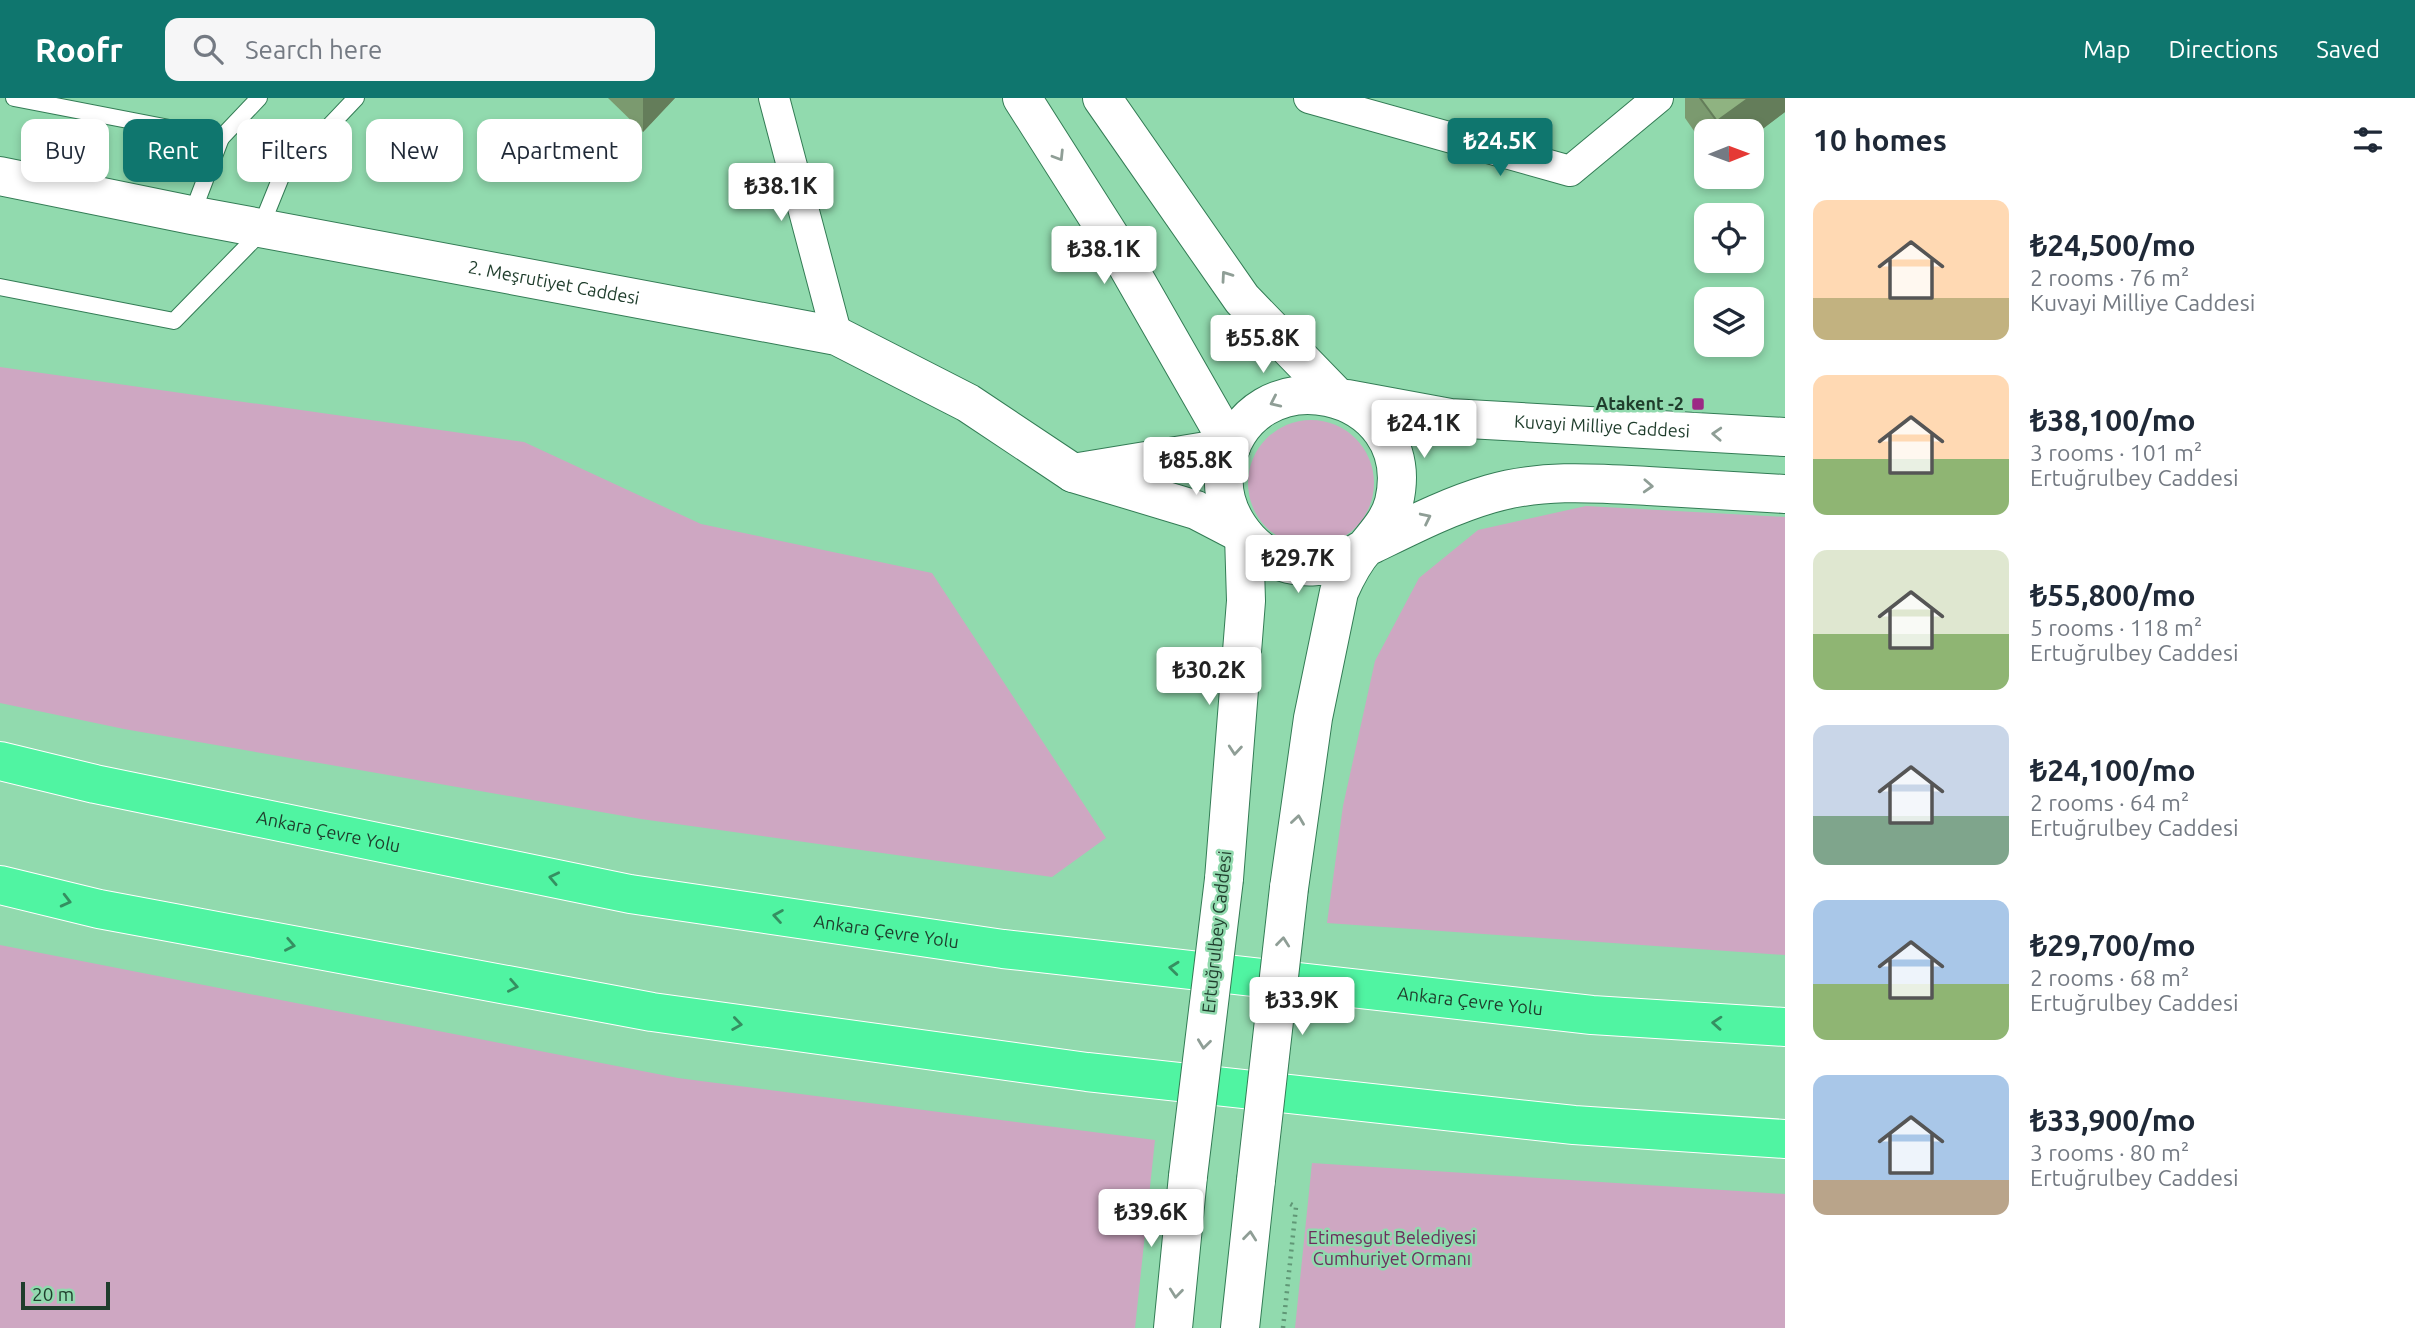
<!DOCTYPE html>
<html lang="en">
<head>
<meta charset="utf-8">
<style>
  body { margin:0; font-family:Ubuntu,sans-serif; background:#f6f6f7; color:#1f2937; height:100vh; display:flex; flex-direction:column; font-size:26px; white-space:nowrap }
  * { box-sizing:border-box; margin:0 }
  p { font-size:23px; color:#747a83 }
  .icon { flex:none; width:38px; height:38px; fill:none; stroke:currentColor; stroke-width:2; stroke-linecap:round; stroke-linejoin:round }
  .map { position:relative; flex:1; overflow:hidden }
  .details { display:flex; flex-direction:column; background:#fff; width:630px }
  .details>* { flex:none }
  .banner { position:absolute; left:21px; top:21px; width:665px; height:63px; display:flex; gap:14px }
  .needle { width:46px; rotate:89deg }
  .fabs { position:absolute; left:1694px; top:21px; display:grid; gap:14px }
  .fabs a { display:grid; place-items:center; width:70px; height:70px; border-radius:14px; background:#fff; box-shadow:0 4px 10px #0003; font-size:35px }
  .scale { position:absolute; left:21px; bottom:18px; width:89px; box-sizing:border-box; padding-left:7px; border:4px solid #1f3d2c; border-top:0; font-size:19px; line-height:24px; white-space:nowrap; color:#1f3d2c; -webkit-text-stroke:5px #91daae; paint-order:stroke }
  .price { position:absolute; translate:-50% -60px; padding:0 16px; border-radius:7px; background:#fff; color:#222; font-size:23px; line-height:46px; filter:drop-shadow(0 2px 4px #0008) }
  .price::after { content:''; position:absolute; left:50%; top:42px; width:21px; height:16px; margin-left:-10px; background:inherit; clip-path:polygon(0 0,100% 0,50% 100%) }
  .price.selected { background:#0f766e; color:#fff }
  ul { padding:0; list-style:none }
  li { display:flex; align-items:center; gap:21px; height:175px; padding:0 28px }
  li span { display:grid; place-items:center; flex:none; width:196px; height:140px; border-radius:14px; color:#555 }
  li>.icon { margin-inline-start:auto }
  span .icon { width:84px; height:84px; fill:#fffc; stroke-width:1 }
  li b { font-size:30px }
  h2 { display:flex; justify-content:space-between; align-items:center; height:84px; padding:0 28px; font-size:30px }
  .chip { padding:0 24px; border-radius:14px; background:#fff; box-shadow:0 4px 10px #0003; font-size:24px; line-height:63px }
  .chip.selected { background:#0f766e; color:#fff }
  header { display:flex; align-items:center; gap:42px; box-sizing:border-box; height:98px; padding:0 35px; background:#0f766e; color:#fff }
  header strong { font-size:33px }
  nav { display:flex; gap:38px; margin-inline-start:auto; font-size:24px }
  .search { width:490px; height:63px; background:#f6f6f7; display:flex; align-items:center; gap:18px; box-sizing:border-box; padding:0 24px; border-radius:14px; color:#747a83; font-size:26px }
  main { display:flex; flex:1; min-height:0 }
  .map>svg:first-child { display:block }
  .green { fill:#cea7c2 }
  .lines { fill:none; stroke-linecap:round; stroke-linejoin:round }
  .lane-casing { stroke:#337c55; stroke-width:18 }
  .street-casing { stroke:#337c55; stroke-width:32 }
  .secondary-casing { stroke:#337c55; stroke-width:40 }
  .highway-casing { stroke:#fff; stroke-width:40 }
  .path { stroke:#609776; stroke-width:4.5; stroke-dasharray:2 5; stroke-linecap:butt }
  .lane { stroke:#fff; stroke-width:16 }
  .street { stroke:#fff; stroke-width:30 }
  .secondary { stroke:#fff; stroke-width:38 }
  .highway { stroke:#50f4a2; stroke-width:38 }
  .secondary-bridge-casing { stroke:#337c55; stroke-width:40; stroke-linecap:butt }
  .secondary-bridge { stroke:#fff; stroke-width:38 }
  .wall { fill:#7b9a6f }
  .shaded-wall { fill:#647d5a }
  .building { fill:#8fb381; stroke:#647d5a; stroke-width:2 }
  .oneway { stroke:#8f9e96 }
  .oneway2 { stroke:#358f61 }
  .poi-dot { fill:#9c2985; stroke:#91daae; stroke-width:2.5 }
  .labels { text-anchor:middle; stroke-width:5; stroke-linejoin:round; paint-order:stroke }
  .street-label { font-size:18px; fill:#1f3d2c; stroke:#91daae }
  .poi-label { font-size:18px; font-weight:bold; fill:#1f3d2c; stroke:#91daae; text-anchor:end }
  .park-label { font-size:18px; fill:#6c2d5d; stroke:#91daae }
</style>
</head>
<body>
<header>
<strong>Roofr</strong>
<div class="search"><svg class="icon" aria-label="search" viewBox="0 0 24 24"><circle cx="10" cy="10" r="6"/><path d="M15 15l6 6"/></svg>Search here</div>
<nav><a>Map</a><a>Directions</a><a>Saved</a></nav>
</header>
<main>
<div class="map">
<svg width="1785" height="1230" viewBox="0 0 1785 1230">
  <rect width="100%" height="100%" fill="#91daae"/>
  <g class="green">
    <polygon points="0,269 524,344 701,426 932,475 1106,740 1052,779 641,721 124,631 0,605"/>
    <circle cx="1311" cy="385" r="63"/>
    <polygon points="1586,408 1785,419 1785,857 1327,825 1343,708 1375,563 1419,480 1478,432"/>
    <polygon points="0,847 678,980 1155,1042 1135,1230 0,1230"/>
    <polygon points="1312,1065 1785,1096 1785,1230 1295,1230"/>
  </g>
  <g class="lines">
    <defs>
      <g id="lane">
        <polyline points="14,0 221,40 259,0"/>
        <polyline points="192,116 221,40"/>
        <polyline points="0,189 174,223 264,131 266,116 281,79 356,0"/>
      </g>
      <g id="street">
        <polyline points="774,0 837,238"/>
        <polyline points="1309,0 1570,73 1658,0"/>
      </g>
      <g id="secondary">
        <polyline points="1022,0 1116,148 1231,349"/>
        <polyline points="1102,0 1242,201 1338,300"/>
        <path id="s1" d="M0 78 191 117 837 238 968 305 1073 375"/>
        <path id="s2" d="M1347 301 1450 320 1785 339"/>
        <polyline points="1231,349 1073,375 1196,412 1244,437"/>
        <polyline points="1224,781 1246,503 1244,437"/>
        <path d="M1289 790 1313 620 1339 494C1346 478 1354 462 1366 449 1377 435 1389 423 1394 404 1421 289 1248 251 1225 369 1217 410 1248 456 1289 466 1305 470 1325 469 1341 463 1352 459 1362 451 1373 446 1412 427 1449 408 1490 396 1541 381 1595 385 1648 388 1693 391 1739 393 1785 396"/>
        <polyline points="1173,1230 1188,1078"/>
        <polyline points="1240,1230 1256,1082"/>
      </g>
      <g id="highway">
        <path id="s3" d="M0 663 95 686 630 796 1003 851 1592 917 1785 929"/>
        <polyline points="0,787 99,811 652,914 1087,974 1574,1027 1785,1041"/>
      </g>
    </defs>
    <use href="#lane" class="lane-casing"/>
    <use href="#street" class="street-casing"/>
    <use href="#secondary" class="secondary-casing"/>
    <use href="#highway" class="highway-casing"/>
    <polyline class="path" points="1283,1230 1296,1109 1287,1104"/>
    <use href="#lane" class="lane"/>
    <use href="#street" class="street"/>
    <use href="#secondary" class="secondary"/>
    <use href="#highway" class="highway"/>
    <defs>
      <g id="secondary-bridge">
        <polyline points="1188,1078 1224,781"/>
        <polyline points="1256,1082 1289,790"/>
      </g>
    </defs>
    <use href="#secondary-bridge" class="secondary-bridge-casing"/>
    <use href="#secondary-bridge" class="secondary-bridge"/>
  </g>
  <g class="wall">
    <polygon points="608,0 675,0 643,34"/>
    <polygon points="1685,0 1785,0 1785,14 1752,39 1752,33 1706,33 1706,50 1685,20"/>
  </g>
  <g class="shaded-wall">
    <polygon points="643,0 675,0 643,34"/>
    <polygon points="1749,0 1785,0 1785,14 1752,39 1752,33 1717,33 1717,23"/>
  </g>
  <polygon class="building" points="1700,0 1749,0 1717,23"/>
  <defs><path id="oneway-chevron" d="M-2-3.5L2.5 0L-2 3.5" fill="none" stroke-width="1.6" stroke-linecap="round" stroke-linejoin="round" transform="scale(1.75)"/></defs>
  <g class="oneway">
    <use href="#oneway-chevron" transform="translate(1059 58) rotate(58)"/>
    <use href="#oneway-chevron" transform="translate(1226 178) rotate(-125)"/>
    <use href="#oneway-chevron" transform="translate(1275 304) rotate(155)"/>
    <use href="#oneway-chevron" transform="translate(1717 336) rotate(-177)"/>
    <use href="#oneway-chevron" transform="translate(1648 388) rotate(3)"/>
    <use href="#oneway-chevron" transform="translate(1426 420) rotate(-26)"/>
    <use href="#oneway-chevron" transform="translate(1235 652) rotate(95)"/>
    <use href="#oneway-chevron" transform="translate(1298 722) rotate(-82)"/>
    <use href="#oneway-chevron" transform="translate(1283 844) rotate(-84)"/>
    <use href="#oneway-chevron" transform="translate(1204 946) rotate(97)"/>
    <use href="#oneway-chevron" transform="translate(1250 1138) rotate(-84)"/>
    <use href="#oneway-chevron" transform="translate(1176 1195) rotate(96)"/>
  </g>
  <g class="oneway2">
    <use href="#oneway-chevron" transform="translate(554 780) rotate(-168)"/>
    <use href="#oneway-chevron" transform="translate(66 803) rotate(14)"/>
    <use href="#oneway-chevron" transform="translate(778 818) rotate(-171)"/>
    <use href="#oneway-chevron" transform="translate(290 847) rotate(11)"/>
    <use href="#oneway-chevron" transform="translate(1174 870) rotate(-174)"/>
    <use href="#oneway-chevron" transform="translate(513 888) rotate(11)"/>
    <use href="#oneway-chevron" transform="translate(1717 925) rotate(-176)"/>
    <use href="#oneway-chevron" transform="translate(737 926) rotate(8)"/>
  </g>
  <rect class="poi-dot" x="1691" y="299" width="14" height="14" rx="3.5"/>
  <g class="labels">
    <g class="street-label">
      <text dy="6" stroke="none"><textPath href="#s1" startOffset="564">2. Meşrutiyet Caddesi</textPath></text>
      <text dy="6" stroke="none"><textPath href="#s2" startOffset="257">Kuvayi Milliye Caddesi</textPath></text>
      <text dy="6" stroke="none"><textPath href="#s3" startOffset="336">Ankara Çevre Yolu</textPath></text>
      <text dy="6" stroke="none"><textPath href="#s3" startOffset="903">Ankara Çevre Yolu</textPath></text>
      <text transform="translate(1217 834) rotate(-84)" y="6">Ertuğrulbey Caddesi</text>
      <text dy="6" stroke="none"><textPath href="#s3" startOffset="1491">Ankara Çevre Yolu</textPath></text>
    </g>
    <g class="poi-label">
      <text x="1684" y="312">Atakent -2</text>
    </g>
    <g class="park-label">
      <text x="1392" y="1146">Etimesgut Belediyesi<tspan x="1392" dy="21">Cumhuriyet Ormanı</tspan></text>
    </g>
  </g>
</svg>
<div class="fabs">
<a><svg class="needle" viewBox="-14 -14 28 28"><path d="M0-13l5 13h-10z" fill="#e53935"/><path d="M0 13l5-13h-10z" fill="#747a83"/></svg></a>
<a><svg class="icon" aria-label="locate" viewBox="0 0 24 24"><circle cx="12" cy="12" r="6"/><path d="M12 2v4M12 18v4M2 12h4M18 12h4"/></svg></a>
<a><svg class="icon" aria-label="layers" viewBox="0 0 24 24"><path d="M12 4l9 5-9 5-9-5zM3 14l9 5 9-5"/></svg></a>
</div>
<div class="scale">20 m</div>
<b class="price selected" style="left:1500px;top:80px">₺24.5K</b>
<b class="price" style="left:781px;top:125px">₺38.1K</b>
<b class="price" style="left:1104px;top:188px">₺38.1K</b>
<b class="price" style="left:1263px;top:277px">₺55.8K</b>
<b class="price" style="left:1424px;top:362px">₺24.1K</b>
<b class="price" style="left:1196px;top:399px">₺85.8K</b>
<b class="price" style="left:1298px;top:497px">₺29.7K</b>
<b class="price" style="left:1209px;top:609px">₺30.2K</b>
<b class="price" style="left:1302px;top:939px">₺33.9K</b>
<b class="price" style="left:1151px;top:1151px">₺39.6K</b>
<div class="banner">
<a class="chip">Buy</a>
<a class="chip selected">Rent</a>
<a class="chip">Filters</a>
<a class="chip">New</a>
<a class="chip">Apartment</a>
</div>
</div>
<section class="details">
<h2>10 homes<svg class="icon" aria-label="filters" viewBox="0 0 24 24"><path d="M4 7h16M4 17h16"/><circle cx="9" cy="7" r="2"/><circle cx="15" cy="17" r="2"/></svg></h2>
<ul>
<li><span style="background:linear-gradient(#ffd9b3 70%,#c2b280 0)"><svg class="icon" aria-label="home" viewBox="0 0 24 24"><path d="M3 11l9-7 9 7M6 9v11h12V9"/></svg></span><div><b>₺24,500/mo</b><p>2 rooms · 76 m²</p><p>Kuvayi Milliye Caddesi</p></div></li>
<li><span style="background:linear-gradient(#ffd9b3 60%,#8fb573 0)"><svg class="icon" aria-label="home" viewBox="0 0 24 24"><path d="M3 11l9-7 9 7M6 9v11h12V9"/></svg></span><div><b>₺38,100/mo</b><p>3 rooms · 101 m²</p><p>Ertuğrulbey Caddesi</p></div></li>
<li><span style="background:linear-gradient(#dfe7d0 60%,#8fb573 0)"><svg class="icon" aria-label="home" viewBox="0 0 24 24"><path d="M3 11l9-7 9 7M6 9v11h12V9"/></svg></span><div><b>₺55,800/mo</b><p>5 rooms · 118 m²</p><p>Ertuğrulbey Caddesi</p></div></li>
<li><span style="background:linear-gradient(#c9d6e8 65%,#7fa58c 0)"><svg class="icon" aria-label="home" viewBox="0 0 24 24"><path d="M3 11l9-7 9 7M6 9v11h12V9"/></svg></span><div><b>₺24,100/mo</b><p>2 rooms · 64 m²</p><p>Ertuğrulbey Caddesi</p></div></li>
<li><span style="background:linear-gradient(#a9c7e8 60%,#8fb573 0)"><svg class="icon" aria-label="home" viewBox="0 0 24 24"><path d="M3 11l9-7 9 7M6 9v11h12V9"/></svg></span><div><b>₺29,700/mo</b><p>2 rooms · 68 m²</p><p>Ertuğrulbey Caddesi</p></div></li>
<li><span style="background:linear-gradient(#a9c7e8 75%,#b9a48a 0)"><svg class="icon" aria-label="home" viewBox="0 0 24 24"><path d="M3 11l9-7 9 7M6 9v11h12V9"/></svg></span><div><b>₺33,900/mo</b><p>3 rooms · 80 m²</p><p>Ertuğrulbey Caddesi</p></div></li>
</ul>
</section>
</main>
</body>
</html>
